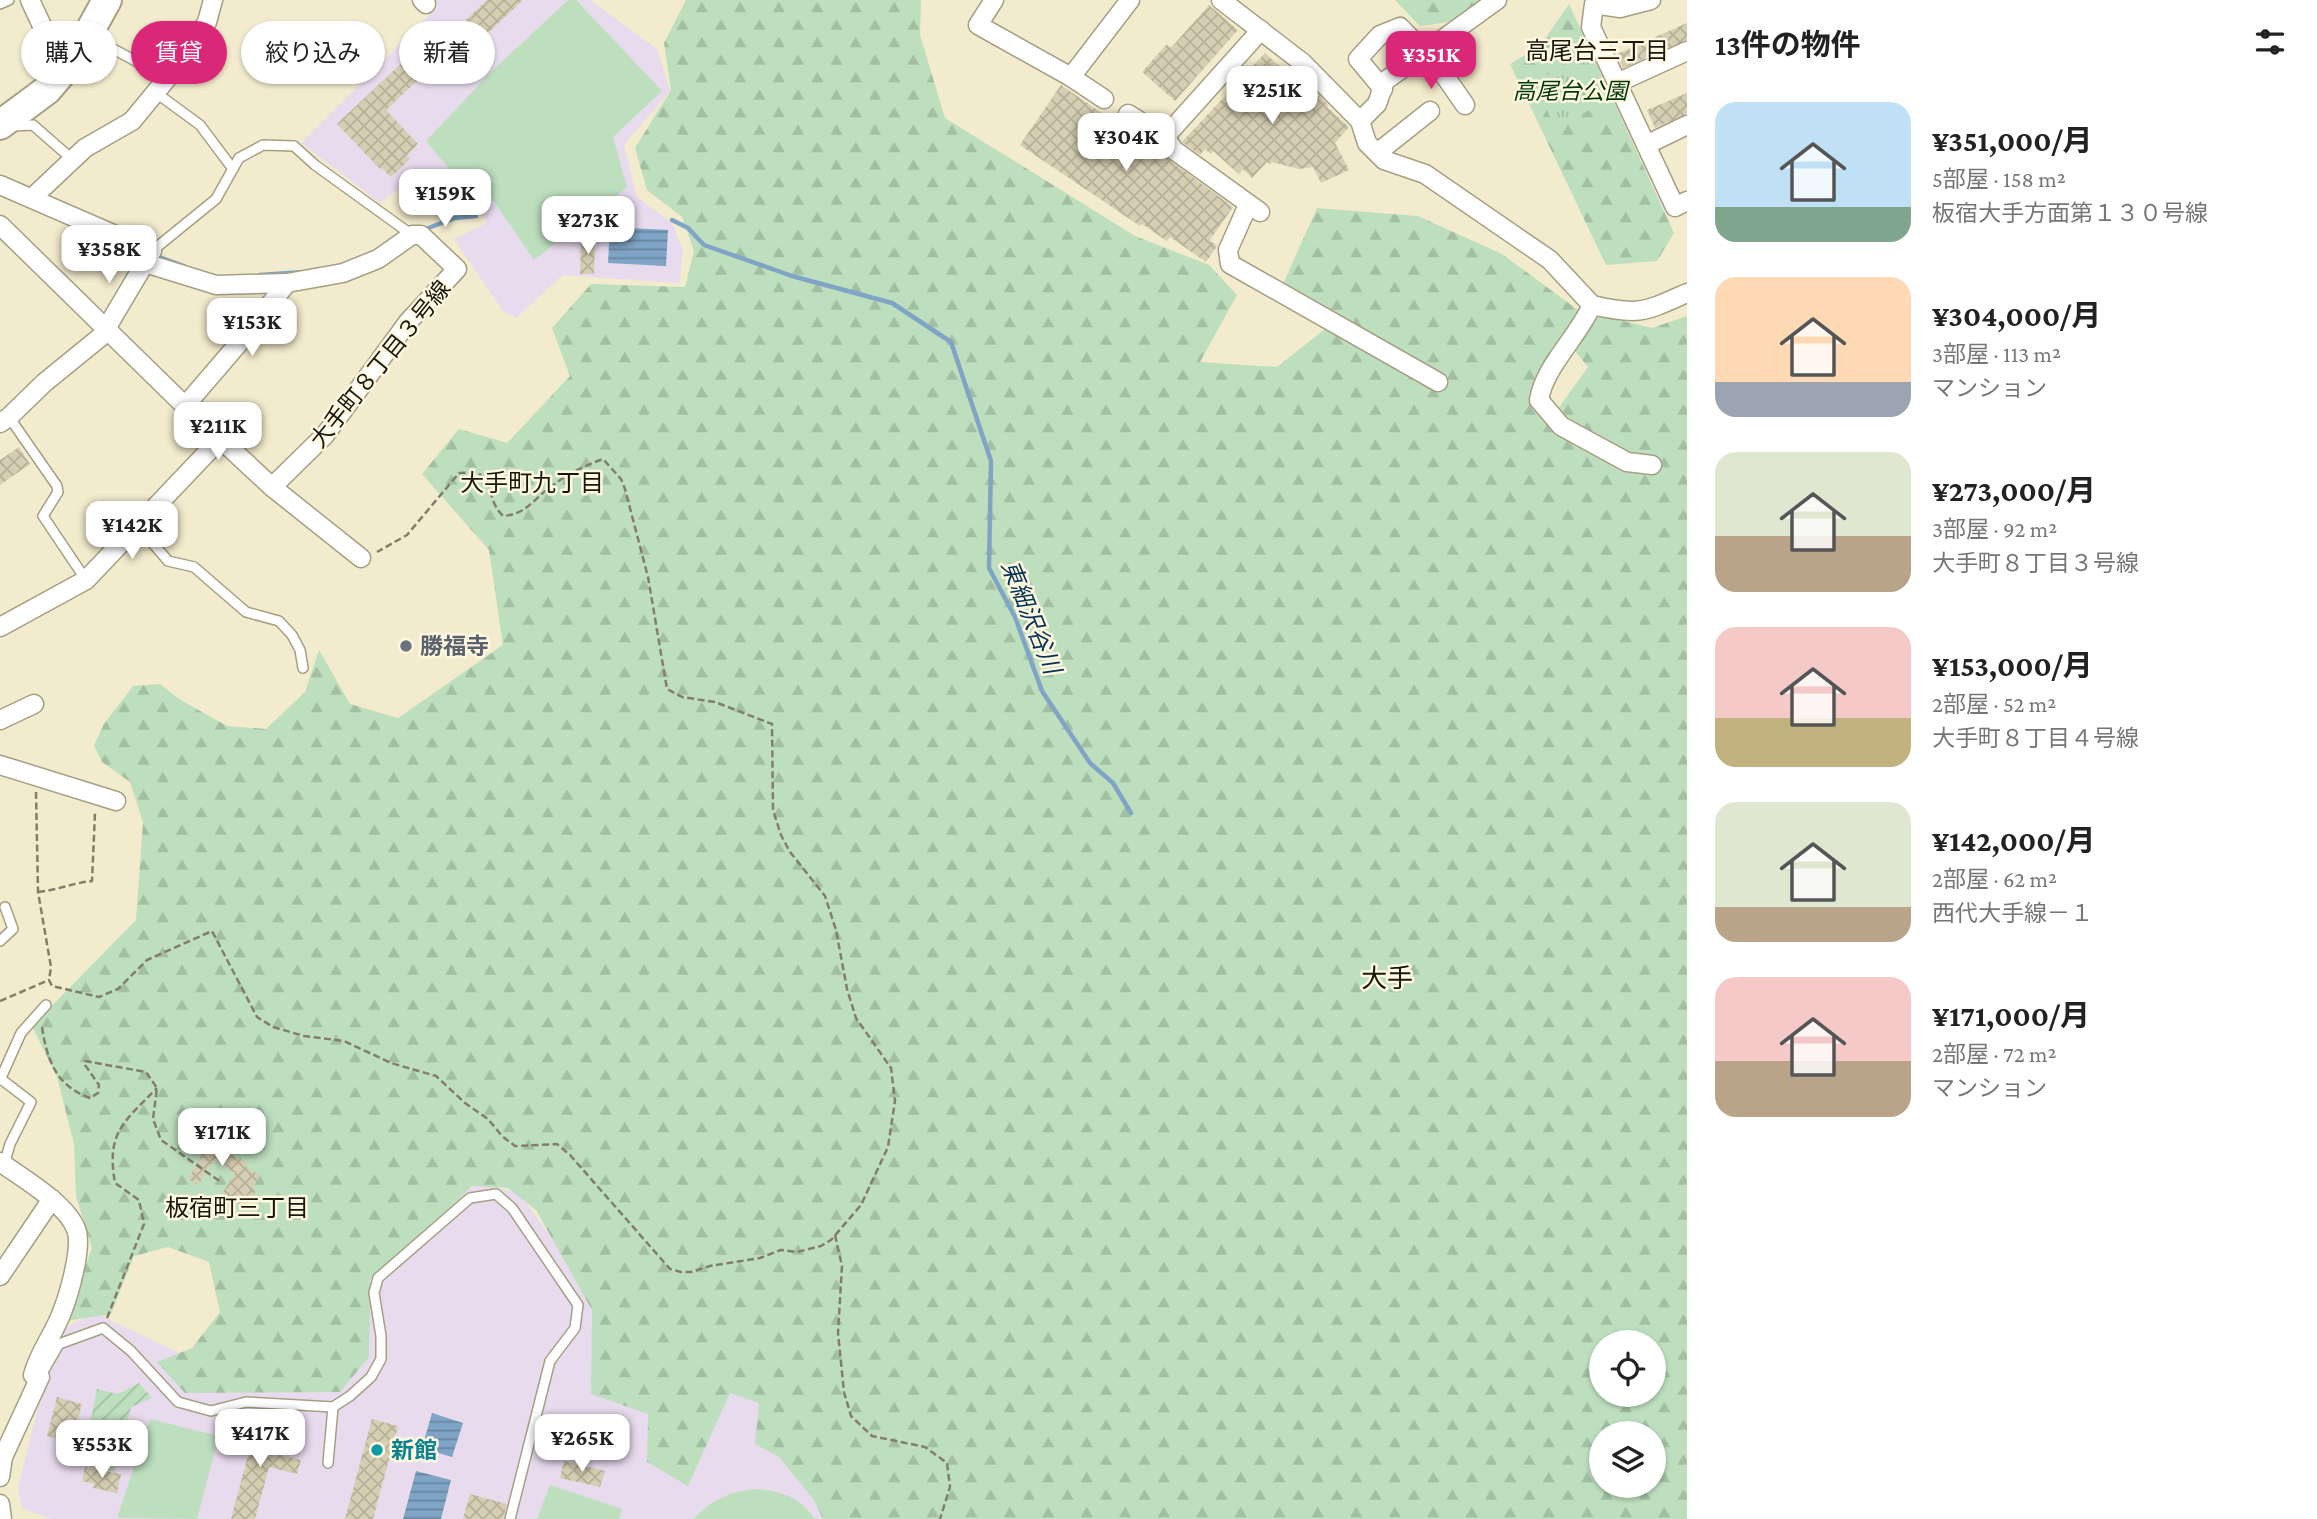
<!DOCTYPE html>
<html lang="ja">
<head>
<meta charset="utf-8">
<style>
  body { margin:0; font-family:"Crimson Pro","Noto Sans JP",serif; background:#f6f6f6; color:#222; height:100vh; display:flex; flex-direction:column; font-size:26px; white-space:nowrap }
  * { box-sizing:border-box; margin:0 }
  p { font-size:23px; color:#767676 }
  .icon { flex:none; width:38px; height:38px; fill:none; stroke:currentColor; stroke-width:2; stroke-linecap:round; stroke-linejoin:round }
  .map { position:relative; flex:1; overflow:hidden }
  .details { display:flex; flex-direction:column; background:#fff; width:630px }
  .details>* { flex:none }
  .top-card { position:absolute; left:21px; top:21px; width:665px; height:63px; display:flex; gap:14px }
  .fabs { position:absolute; left:1589px; top:1330px; display:grid; gap:14px }
  .fabs a { display:grid; place-items:center; width:77px; height:77px; border-radius:50%; background:#fff; box-shadow:0 2px 5px #0004; font-size:35px }
  .price { position:absolute; translate:-50% -60px; padding:0 16px; border-radius:14px; background:#fff; color:#222; font-size:23px; line-height:46px; filter:drop-shadow(0 2px 4px #0008) }
  .price::after { content:''; position:absolute; left:50%; top:42px; width:21px; height:16px; margin-left:-10px; background:inherit; clip-path:polygon(0 0,100% 0,50% 100%) }
  .price.on { background:#db2777; color:#fff }
  ul { padding:0; list-style:none }
  li { display:flex; align-items:center; gap:21px; height:175px; padding:0 28px }
  li span { display:grid; place-items:center; flex:none; width:196px; height:140px; border-radius:21px; color:#555 }
  li>.icon { margin-inline-start:auto }
  span .icon { width:84px; height:84px; fill:#fffc; stroke-width:1 }
  li b { font-size:30px }
  h2 { display:flex; justify-content:space-between; align-items:center; height:84px; padding:0 28px; font-size:30px }
  .tag { padding:0 24px; border-radius:32px; background:#fff; box-shadow:0 2px 5px #0004; font-size:24px; line-height:63px }
  .tag.on { background:#db2777; color:#fff }
  main { display:flex; flex:1; min-height:0 }
  .map>svg:first-child { display:block }
  .education { fill:#e9dbee }
  .forest { fill:url(#forest-firs); fill-rule:evenodd }
  .park { fill:url(#park-tufts) }
  .garden { fill:url(#garden-furrows) }
  .pitch { fill:#bddfbe }
  .water { fill:url(#water-rules) }
  .lines { fill:none; stroke-linecap:round; stroke-linejoin:round }
  .stream { stroke:#7fa4c6; stroke-width:4.5 }
  .building { fill:url(#building-cross-hatch) }
  .lane-casing { stroke:#a79f84; stroke-width:12 }
  .street-casing { stroke:#a79f84; stroke-width:21 }
  .primary-casing { stroke:#a79f84; stroke-width:32 }
  .path { stroke:#837e6a; stroke-width:2.5; stroke-dasharray:7 3.5; stroke-linecap:butt }
  .lane { stroke:#fff; stroke-width:9 }
  .street { stroke:#fff; stroke-width:18 }
  .primary { stroke:#fff; stroke-width:28 }
  .worship-dot { fill:#6b7280; stroke:#fef8e0; stroke-width:2.5 }
  .culture-dot { fill:#0f9aa8; stroke:#fef8e0; stroke-width:2.5 }
  .labels { text-anchor:middle; stroke-width:5; stroke-linejoin:round; paint-order:stroke }
  .park-label { font-size:23px; font-style:italic; fill:#003808; stroke:#fef8e0 }
  .street-label { font-size:23px; fill:#19160b; stroke:#fef8e0 }
  .worship-label { font-size:23px; font-weight:bold; fill:#5b616d; stroke:#fef8e0; text-anchor:start }
  .culture-label { font-size:23px; font-weight:bold; fill:#0d838f; stroke:#fef8e0; text-anchor:start }
  .neighbourhood-label { font-size:24px; fill:#19160b; stroke:#fef8e0 }
  .water-label { font-size:24px; font-style:italic; fill:#073456; stroke:#fef8e0 }
  .quarter-label { font-size:26px; fill:#19160b; stroke:#fef8e0 }
</style>
</head>
<body>
<main>
<div class="map">
<svg width="1687" height="1519" viewBox="0 0 1687 1519">
  <defs>
    <pattern id="forest-firs" width="22" height="20" patternUnits="userSpaceOnUse" patternTransform="scale(1.75)"><rect width="22" height="20" fill="#bddfbe"/><path d="M5 1l3.5 6h-7zM16 11l3.5 6h-7z" fill="#a2bfa2"/></pattern>
    <pattern id="park-tufts" width="24" height="20" patternUnits="userSpaceOnUse" patternTransform="scale(1.75)"><rect width="24" height="20" fill="#bddfbe"/><path d="M3 7l-1-3M5 7V3M7 7l1-3M15 17l-1-3M17 17v-4M19 17l1-3" fill="none" stroke="#a2bfa2"/></pattern>
    <pattern id="garden-furrows" width="10" height="10" patternUnits="userSpaceOnUse" patternTransform="scale(1.75)"><rect width="10" height="10" fill="#bddfbe"/><path d="M-1 1l2-2M0 10L10 0M9 11l2-2" fill="none" stroke="#a2bfa2"/></pattern>
    <pattern id="water-rules" width="6" height="5" patternUnits="userSpaceOnUse" patternTransform="scale(1.75)"><rect width="6" height="5" fill="#7fa4c6"/><path d="M0 2.5h6" fill="none" stroke="#67859f"/></pattern>
    <pattern id="building-cross-hatch" width="8" height="8" patternUnits="userSpaceOnUse" patternTransform="scale(1.75)"><rect width="8" height="8" fill="#d6ceb2"/><path d="M0 0l8 8M0 8l8-8" fill="none" stroke="#b7b098"/></pattern>
  </defs>
  <rect width="100%" height="100%" fill="#f3ebcd"/>
  <g class="education">
    <polygon points="433,0 590,0 657,49 670,91 624,145 637,197 672,223 683,250 679,283 563,275 516,318 503,311 454,239 486,223 478,196 438,201 412,179 380,203 301,143 438,6"/>
    <polygon points="476,1182 519,1193 622,1335 780,1387 839,1519 51,1519 22,1508 18,1488 56,1334 93,1312 249,1386 357,1274"/>
  </g>
  <g class="forest">
    <path d="M686 0H921L920 35 945 118 1135 236 1209 265 1237 295 1200 362 1277 367 1340 317 1283 284 1317 208 1418 216 1502 254 1578 310 1528 401 1536 409 1552 417 1588 367 1575 351 1599 315 1652 328 1687 316V1519H823L814 1500 779 1457 755 1444 759 1403 730 1393 688 1486 647 1462 648 1414 591 1394 592 1310 536 1210 508 1188 472 1186 425 1232 370 1279 369 1357 340 1392 185 1393 157 1362 192 1348 220 1312 209 1262 168 1247 134 1256 111 1314 66 1321 92 1248 76 1196 74 1144 57 1077 32 1026 136 920 143 822 130 782 102 762 94 745 104 724 133 686 160 684 179 699 227 726 266 729 305 692 319 650 350 704 398 718 503 645 489 550 422 474 459 429 507 443 570 376 552 328 591 284 685 287 694 251 682 217 647 190 635 148 671 90 664 43ZM1601 1342H1654V1395H1601ZM1601 1433H1654V1486H1601Z"/>
    <polygon points="1395,0 1506,0 1470,19 1420,26"/>
    <polygon points="1569,4 1674,233 1657,261 1606,265 1510,64 1540,46"/>
  </g>
  <polygon class="park" points="1587,50 1609,101 1554,127 1536,82"/>
  <polygon class="garden" points="139,1383 152,1398 131,1407 114,1472 82,1464 97,1389 118,1394"/>
  <g class="pitch">
    <polygon points="568,0 576,0 662,91 613,137 627,187 534,260 486,190 465,188 426,141 491,72"/>
    <polygon points="150,1419 219,1436 197,1519 117,1518"/>
    <polygon points="550,1485 622,1509 619,1519 537,1519"/>
    <path d="M756 1489C782 1491 800 1498 815 1519H694C710 1500 731 1491 756 1489Z"/>
  </g>
  <g class="water">
    <polygon points="610,227 668,230 666,266 608,263"/>
    <polygon points="432,1413 463,1423 452,1457 422,1448"/>
    <polygon points="416,1471 451,1480 441,1519 403,1519"/>
  </g>
  <g class="lines">
    <g class="stream">
      <polyline points="672,220 688,228 704,245 792,276 892,303 951,342 991,461 989,568 1015,617 1042,691 1090,763 1113,783 1131,813"/>
      <polyline points="423,230 455,218 476,216"/>
      <polyline points="156,256 184,266"/>
      <polyline points="260,275 304,272"/>
    </g>
  </g>
  <g class="building">
    <polygon points="487,0 523,0 468,52 469,54 445,77 434,65 386,110 418,144 406,156 410,159 391,177 381,168 380,169 337,124 442,25 451,34"/>
    <polygon points="1209,5 1238,30 1175,101 1142,72 1167,44 1171,48"/>
    <polygon points="1687,23 1687,40 1623,68 1617,54"/>
    <polygon points="1265,53 1315,99 1319,95 1328,105 1327,107 1349,127 1335,143 1349,170 1321,183 1313,167 1299,169 1272,162 1270,164 1267,162 1252,178 1243,169 1239,174 1213,151 1211,154 1205,149 1200,155 1182,142"/>
    <polygon points="1061,85 1163,155 1233,207 1210,240 1217,246 1206,262 1170,237 1167,241 1142,224 1140,226 1020,145"/>
    <polygon points="1687,93 1687,114 1655,128 1647,110"/>
    <polygon points="581,238 595,238 594,274 580,274"/>
    <polygon points="19,447 30,464 0,485 0,460"/>
    <polygon points="187,1132 194,1136 197,1132 247,1163 245,1166 260,1176 252,1189 256,1191 246,1207 222,1194 235,1173 214,1160 198,1185 188,1179 201,1157 180,1144"/>
    <polygon points="57,1397 82,1404 72,1442 47,1436"/>
    <polygon points="258,1418 280,1424 272,1453 301,1460 297,1474 269,1467 255,1519 231,1519"/>
    <polygon points="372,1419 398,1426 373,1519 345,1519"/>
    <polygon points="564,1461 605,1471 600,1487 560,1478"/>
    <polygon points="85,1467 121,1474 117,1493 93,1488 94,1484 82,1481"/>
    <polygon points="470,1494 507,1504 503,1519 463,1519"/>
  </g>
  <g class="lines">
    <defs>
      <g id="lane">
        <polyline points="0,4 9,0"/>
        <polyline points="91,37 167,78"/>
        <polyline points="155,92 200,125 233,169"/>
        <polyline points="12,126 33,125 73,160"/>
        <polyline points="152,251 216,199 239,158 263,145 294,146 315,165 412,235"/>
        <polyline points="9,417 57,486 58,492 43,516 86,580"/>
        <polyline points="138,526 168,561 194,567 246,612 279,621 292,635 300,650 303,668"/>
        <polyline points="0,941 13,929 5,907"/>
        <polyline points="1,1079 31,1102 10,1144 4,1165"/>
        <polyline points="0,1080 21,1033 46,1005"/>
        <polyline points="40,1377 59,1344 103,1328 131,1351 178,1402 211,1411 246,1402 333,1407 350,1396 371,1377 381,1359 381,1336 374,1293 378,1278 470,1198 496,1194 512,1208 578,1305 575,1328 550,1361 510,1519"/>
        <polyline points="328,1463 333,1407"/>
      </g>
      <g id="street">
        <polyline points="30,0 63,71"/>
        <polyline points="422,0 426,4"/>
        <polyline points="994,0 978,25 1071,77 1104,99"/>
        <polyline points="1221,0 1303,63 1360,121 1367,143 1384,160 1425,174 1550,260 1592,305"/>
        <polyline points="1651,0 1620,8 1594,4 1591,27 1675,207 1687,201"/>
        <polyline points="1071,77 1130,0"/>
        <polyline points="1617,83 1687,51"/>
        <polyline points="1383,89 1358,59 1380,35 1400,27 1420,48 1431,56 1465,105"/>
        <polyline points="1128,114 1165,137 1174,150 1260,212"/>
        <polyline points="1360,121 1377,104 1385,81 1497,0"/>
        <polyline points="1165,137 1261,30"/>
        <polyline points="1646,145 1687,125"/>
        <polyline points="1377,153 1430,111"/>
        <polyline points="0,185 152,251 145,263 216,285 287,283 343,273 378,259 412,235 421,235 457,269 408,322 325,435 272,487"/>
        <polyline points="33,197 85,148 132,121 183,59 207,22 213,0"/>
        <polyline points="1248,205 1228,250 1230,264 1438,382"/>
        <polyline points="0,225 185,406 272,487 361,558"/>
        <path d="M1592 305C1578 337 1544 367 1539 400L1561 426 1627 462 1652 465"/>
        <path d="M1592 305C1639 316 1644 312 1687 293"/>
        <polyline points="107,327 145,263"/>
        <polyline points="185,406 245,336 287,283"/>
        <polyline points="0,423 9,417 44,383 109,330"/>
        <polyline points="0,627 86,580 221,438"/>
        <polyline points="0,720 34,704"/>
        <polyline points="0,765 116,801"/>
        <path d="M0 1162C22 1178 66 1203 76 1229 83 1247 69 1294 62 1312 54 1334 39 1352 33 1375L40 1377 3 1457 0 1477"/>
        <polyline points="0,1276 52,1199"/>
        <polyline points="0,1504 2,1519"/>
      </g>
      <polyline id="primary" points="0,125 47,90 76,56 107,0"/>
    </defs>
    <use href="#lane" class="lane-casing"/>
    <use href="#street" class="street-casing"/>
    <use href="#primary" class="primary-casing"/>
    <g class="path">
      <polyline points="36,792 38,892 51,967 49,980"/>
      <path d="M38 892C57 890 73 883 92 881L95 813"/>
      <path d="M0 1001 49 980 52 986 99 997 118 989 147 960 212 931 257 1017 273 1027 304 1036 344 1041 391 1063 436 1076 465 1103 488 1119 502 1136 515 1146 557 1144 570 1155 670 1269 681 1272H691L710 1266 760 1258 781 1250 797 1252 821 1246 831 1240 861 1205 888 1147 895 1101 891 1068 856 1018 847 989 836 930 825 896 790 852 781 835 773 810 772 724 715 702 682 697 667 689 648 577 625 489 621 479 603 459C583 466 566 475 549 488 532 501 526 514 503 516 487 500 495 486 477 472L459 473 407 535 377 552"/>
      <path d="M42 1027C47 1060 56 1086 90 1098L98 1093 99 1085 85 1065V1061L146 1072 157 1088 153 1119 161 1140 221 1182"/>
      <polyline points="835,1235 842,1266 838,1333 844,1392 851,1416 872,1436 925,1447 947,1463 950,1487 940,1519"/>
      <path d="M107 1318 144 1224 139 1200 115 1183C106 1132 124 1122 157 1088"/>
    </g>
    <use href="#lane" class="lane"/>
    <use href="#street" class="street"/>
    <use href="#primary" class="primary"/>
  </g>
  <circle class="worship-dot" cx="406" cy="646" r="7"/>
  <circle class="culture-dot" cx="377" cy="1450" r="7"/>
  <g class="labels">
    <g class="park-label">
      <text x="1570" y="99">高尾台公園</text>
    </g>
    <g class="street-label">
      <text transform="translate(380 364) rotate(-51)" y="8">大手町８丁目３号線</text>
    </g>
    <g class="worship-label">
      <text x="420" y="654">勝福寺</text>
    </g>
    <g class="culture-label">
      <text x="391" y="1458">新館</text>
    </g>
    <g class="neighbourhood-label">
      <text x="1597" y="59">高尾台三丁目</text>
      <text x="532" y="491">大手町九丁目</text>
      <text x="237" y="1216">板宿町三丁目</text>
    </g>
    <g class="water-label">
      <text transform="translate(1031 617) rotate(68)" y="8">東細沢谷川</text>
    </g>
    <g class="quarter-label">
      <text x="1387" y="987">大手</text>
    </g>
  </g>
</svg>
<div class="fabs">
<a><svg class="icon" aria-label="locate" viewBox="0 0 24 24"><circle cx="12" cy="12" r="6"/><path d="M12 2v4M12 18v4M2 12h4M18 12h4"/></svg></a>
<a><svg class="icon" aria-label="layers" viewBox="0 0 24 24"><path d="M12 4l9 5-9 5-9-5zM3 14l9 5 9-5"/></svg></a>
</div>
<b class="price on" style="left:1431px;top:91px">¥351K</b>
<b class="price" style="left:1272px;top:126px">¥251K</b>
<b class="price" style="left:1126px;top:173px">¥304K</b>
<b class="price" style="left:445px;top:229px">¥159K</b>
<b class="price" style="left:588px;top:256px">¥273K</b>
<b class="price" style="left:109px;top:285px">¥358K</b>
<b class="price" style="left:252px;top:358px">¥153K</b>
<b class="price" style="left:218px;top:462px">¥211K</b>
<b class="price" style="left:132px;top:561px">¥142K</b>
<b class="price" style="left:222px;top:1168px">¥171K</b>
<b class="price" style="left:260px;top:1469px">¥417K</b>
<b class="price" style="left:582px;top:1474px">¥265K</b>
<b class="price" style="left:102px;top:1480px">¥553K</b>
<div class="top-card">
<a class="tag">購入</a>
<a class="tag on">賃貸</a>
<a class="tag">絞り込み</a>
<a class="tag">新着</a>
</div>
</div>
<section class="details">
<h2>13件の物件<svg class="icon" aria-label="filters" viewBox="0 0 24 24"><path d="M4 7h16M4 17h16"/><circle cx="9" cy="7" r="2"/><circle cx="15" cy="17" r="2"/></svg></h2>
<ul>
<li><span style="background:linear-gradient(#bfe0f5 75%,#7fa58c 0)"><svg class="icon" aria-label="home" viewBox="0 0 24 24"><path d="M3 11l9-7 9 7M6 9v11h12V9"/></svg></span><div><b>¥351,000/月</b><p>5部屋 · 158 m²</p><p>板宿大手方面第１３０号線</p></div></li>
<li><span style="background:linear-gradient(#ffd9b3 75%,#9aa5b1 0)"><svg class="icon" aria-label="home" viewBox="0 0 24 24"><path d="M3 11l9-7 9 7M6 9v11h12V9"/></svg></span><div><b>¥304,000/月</b><p>3部屋 · 113 m²</p><p>マンション</p></div></li>
<li><span style="background:linear-gradient(#dfe7d0 60%,#b9a48a 0)"><svg class="icon" aria-label="home" viewBox="0 0 24 24"><path d="M3 11l9-7 9 7M6 9v11h12V9"/></svg></span><div><b>¥273,000/月</b><p>3部屋 · 92 m²</p><p>大手町８丁目３号線</p></div></li>
<li><span style="background:linear-gradient(#f6c9c9 65%,#c2b280 0)"><svg class="icon" aria-label="home" viewBox="0 0 24 24"><path d="M3 11l9-7 9 7M6 9v11h12V9"/></svg></span><div><b>¥153,000/月</b><p>2部屋 · 52 m²</p><p>大手町８丁目４号線</p></div></li>
<li><span style="background:linear-gradient(#dfe7d0 75%,#b9a48a 0)"><svg class="icon" aria-label="home" viewBox="0 0 24 24"><path d="M3 11l9-7 9 7M6 9v11h12V9"/></svg></span><div><b>¥142,000/月</b><p>2部屋 · 62 m²</p><p>西代大手線－１</p></div></li>
<li><span style="background:linear-gradient(#f6c9c9 60%,#b9a48a 0)"><svg class="icon" aria-label="home" viewBox="0 0 24 24"><path d="M3 11l9-7 9 7M6 9v11h12V9"/></svg></span><div><b>¥171,000/月</b><p>2部屋 · 72 m²</p><p>マンション</p></div></li>
</ul>
</section>
</main>
</body>
</html>
